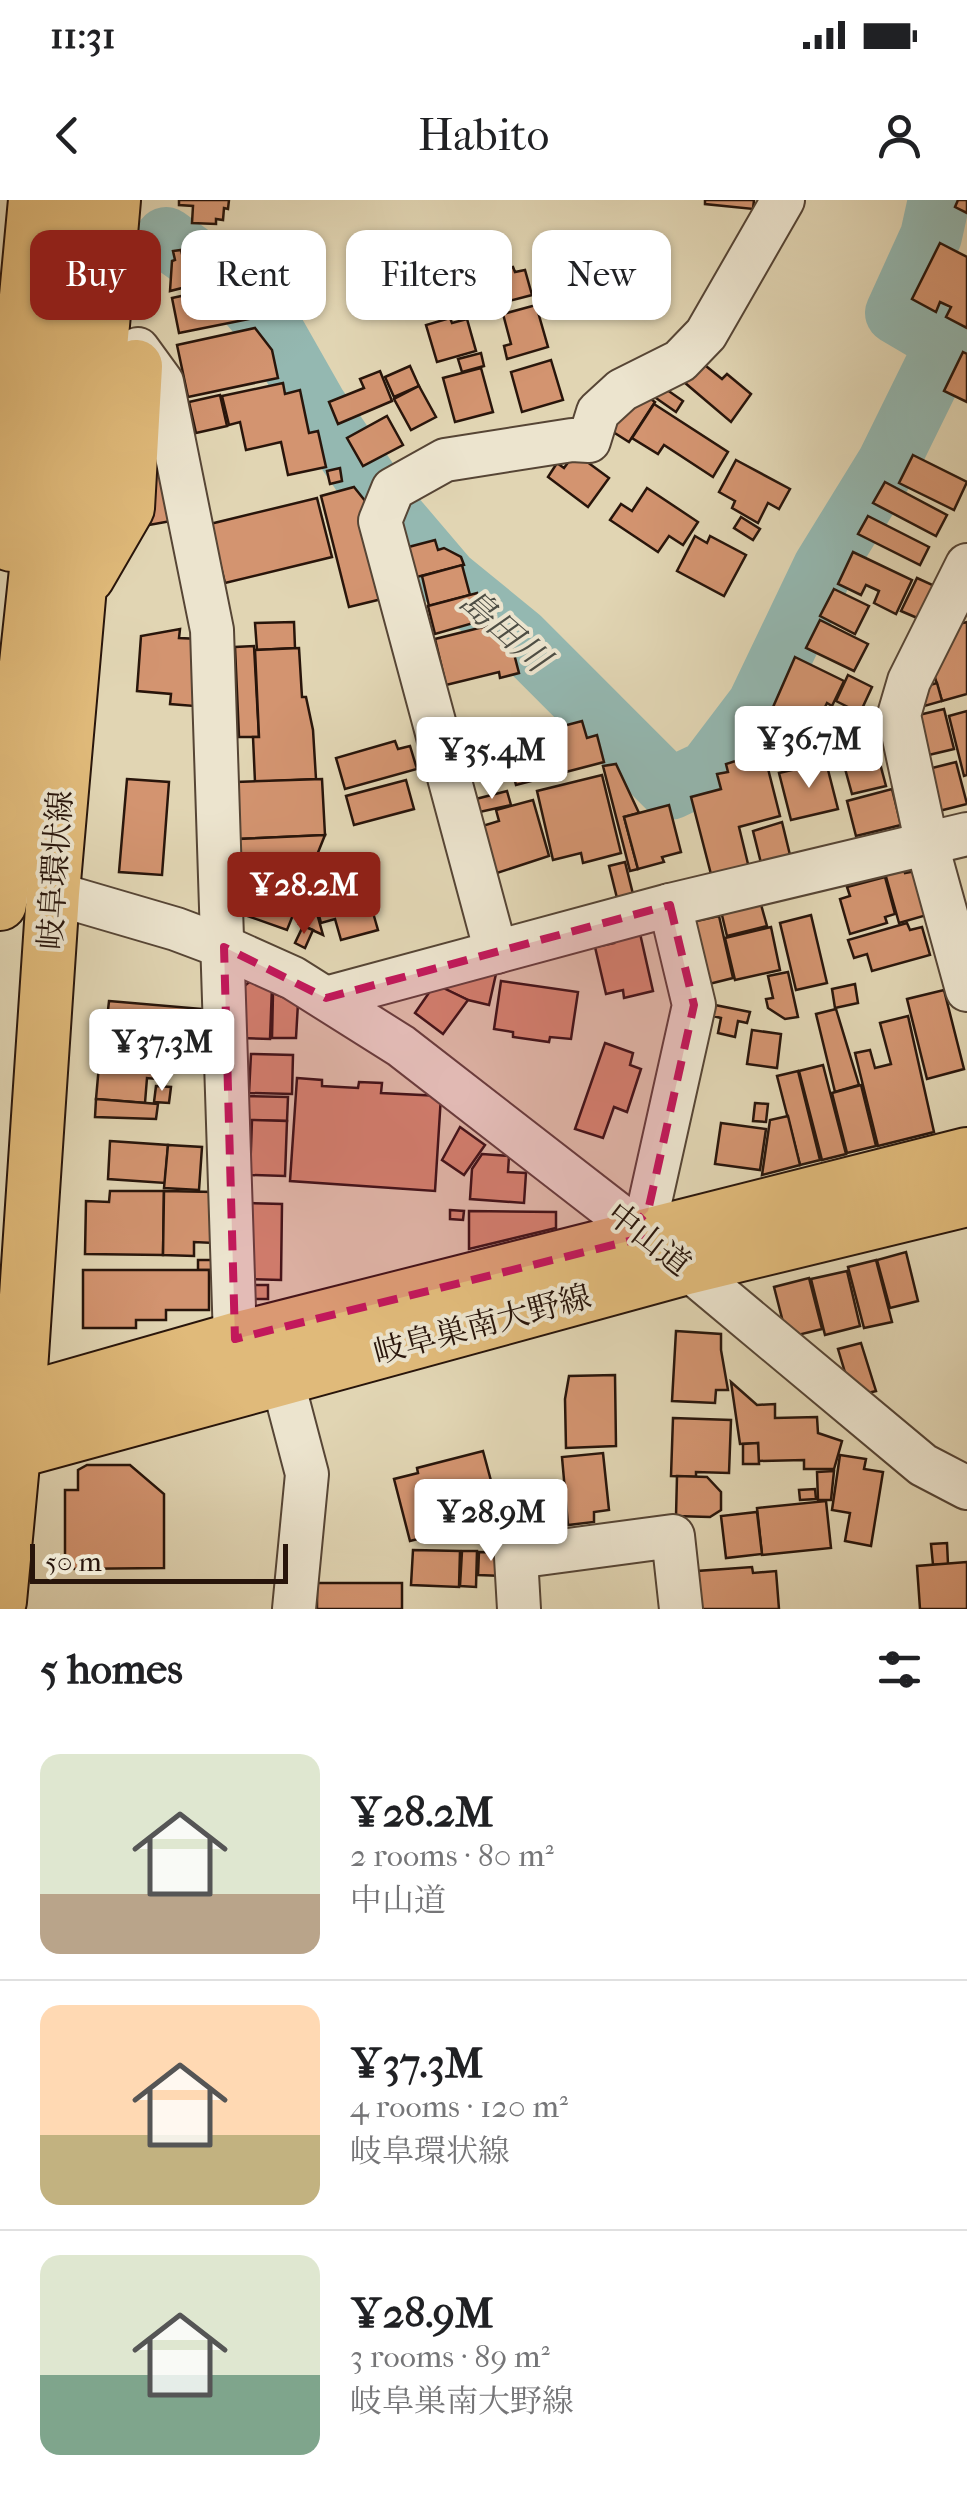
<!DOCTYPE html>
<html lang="en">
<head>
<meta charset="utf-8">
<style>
  body { margin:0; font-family:"IM FELL French Canon","Noto Serif JP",serif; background:#f2f2f2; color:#202124; height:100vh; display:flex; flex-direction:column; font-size:38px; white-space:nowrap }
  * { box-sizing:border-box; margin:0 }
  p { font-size:32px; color:#757577 }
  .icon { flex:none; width:55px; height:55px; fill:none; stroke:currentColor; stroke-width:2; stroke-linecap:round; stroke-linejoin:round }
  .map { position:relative; height:1409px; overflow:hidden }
  .side { display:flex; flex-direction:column; background:#fff; flex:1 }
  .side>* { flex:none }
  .hud { position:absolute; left:30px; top:30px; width:908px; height:90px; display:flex; gap:20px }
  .scale { position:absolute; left:30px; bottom:25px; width:258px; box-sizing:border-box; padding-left:10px; border:5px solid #28150b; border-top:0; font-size:28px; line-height:35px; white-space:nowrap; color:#28150b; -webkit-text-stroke:8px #ece4ce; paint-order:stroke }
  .price { position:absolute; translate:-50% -85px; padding:0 22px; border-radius:10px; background:#fff; color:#222; font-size:32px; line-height:65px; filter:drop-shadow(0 2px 5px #0008) }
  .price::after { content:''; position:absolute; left:50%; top:60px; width:30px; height:22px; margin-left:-15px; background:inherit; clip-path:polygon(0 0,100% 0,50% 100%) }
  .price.selected { background:#8f2418; color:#fff }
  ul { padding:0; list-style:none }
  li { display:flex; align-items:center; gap:30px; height:250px; padding:0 40px }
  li+li { border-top:2px solid #e0e0e0 }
  li span { display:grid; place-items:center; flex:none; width:280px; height:200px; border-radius:20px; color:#555 }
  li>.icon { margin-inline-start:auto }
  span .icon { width:120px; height:120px; fill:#fffc; stroke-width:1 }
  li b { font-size:42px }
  h2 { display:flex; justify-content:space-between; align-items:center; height:120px; padding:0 40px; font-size:42px }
  .pill { padding:0 35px; border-radius:20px; background:#fff; box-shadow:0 2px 8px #0004; font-size:35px; line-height:90px }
  .pill.selected { background:#8f2418; color:#fff }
  .status { display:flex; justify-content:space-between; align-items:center; height:70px; padding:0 50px; background:#fff; direction:ltr }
  .status svg { height:28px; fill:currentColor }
  header { display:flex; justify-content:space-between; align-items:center; height:130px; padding:0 40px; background:#fff; font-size:45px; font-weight:600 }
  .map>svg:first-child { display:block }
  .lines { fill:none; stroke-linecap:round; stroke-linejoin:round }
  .river { stroke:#94b8b1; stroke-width:62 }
  .building { fill:#d39470; stroke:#28150b; stroke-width:2.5 }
  .minor-casing { stroke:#564535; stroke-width:46 }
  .major-casing { stroke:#28150b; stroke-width:56 }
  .minor { stroke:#ece4ce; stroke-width:42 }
  .major { stroke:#e0ba7a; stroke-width:52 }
  .marked { fill:#c2185b; fill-opacity:0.2; stroke:#c2185b; stroke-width:8; stroke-dasharray:20 12; stroke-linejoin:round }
  .labels { text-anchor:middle; stroke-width:8; stroke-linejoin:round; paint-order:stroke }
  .street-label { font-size:32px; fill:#28150b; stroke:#ece4ce }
  .water-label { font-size:35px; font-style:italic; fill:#4e4e45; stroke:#ece4ce }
</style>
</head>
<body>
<div class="status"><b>11:31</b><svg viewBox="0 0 49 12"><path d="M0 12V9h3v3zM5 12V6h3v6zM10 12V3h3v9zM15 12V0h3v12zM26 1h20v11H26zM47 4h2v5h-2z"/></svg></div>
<header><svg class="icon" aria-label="back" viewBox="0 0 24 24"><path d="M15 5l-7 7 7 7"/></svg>Habito<svg class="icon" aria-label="person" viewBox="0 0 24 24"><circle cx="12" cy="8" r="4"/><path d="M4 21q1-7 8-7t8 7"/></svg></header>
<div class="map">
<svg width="967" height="1409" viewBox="0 0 967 1409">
  <rect width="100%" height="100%" fill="#e1d5b3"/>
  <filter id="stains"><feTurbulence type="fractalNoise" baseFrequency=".002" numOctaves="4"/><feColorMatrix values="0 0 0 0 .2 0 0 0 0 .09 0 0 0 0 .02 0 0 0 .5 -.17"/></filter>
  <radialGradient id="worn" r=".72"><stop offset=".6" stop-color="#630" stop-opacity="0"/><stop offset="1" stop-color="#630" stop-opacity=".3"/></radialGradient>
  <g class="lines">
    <polyline class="river" points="166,38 236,88 274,132 316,206 384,305 448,380 519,438 670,589 708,571 758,505 824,367 888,263 947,143 896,113 931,36 939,0"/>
  </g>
  <g class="building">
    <polygon points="179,0 229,0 228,9 224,8 223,20 216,19 216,24 192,23 193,6 179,5"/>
    <polygon points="705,0 754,0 753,9 705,4"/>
    <polygon points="958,0 967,0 967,13 955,7"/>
    <polygon points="940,43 967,57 967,128 946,117 951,107 940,102 936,112 912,99"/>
    <polygon points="181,50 183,58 187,57 210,81 170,91 172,61 175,60 173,51"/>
    <polygon points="454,62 465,99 431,110 424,87 438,83 433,68"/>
    <polygon points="513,67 515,72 525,70 532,95 494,105 486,74"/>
    <polygon points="218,88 249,119 179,133 172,98"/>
    <polygon points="536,105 548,147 507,159 504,146 511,144 503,114"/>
    <polygon points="450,118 452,123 467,119 476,151 437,162 426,125"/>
    <polygon points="255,128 272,150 278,178 188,197 177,145"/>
    <polygon points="963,152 967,154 967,202 944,191"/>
    <polygon points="481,153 484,166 462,172 458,159"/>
    <polygon points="551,160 563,200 522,212 511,172"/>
    <polygon points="701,162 722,179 727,174 751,194 731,222 684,182"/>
    <polygon points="410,166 419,186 394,197 385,177"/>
    <polygon points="481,168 493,212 455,222 443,178"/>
    <polygon points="380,171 392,201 338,224 329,202 364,188 360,179"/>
    <polygon points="283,183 285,194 300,190 309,233 318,231 326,267 288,275 281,242 246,250 240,222 229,225 222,196"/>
    <polygon points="660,185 683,201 676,212 653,196"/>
    <polygon points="419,186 436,217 411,230 394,199"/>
    <polygon points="642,193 655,202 629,242 610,230"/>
    <polygon points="220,195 227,226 196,233 189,202"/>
    <polygon points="654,204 728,252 713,277 664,245 658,254 632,238"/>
    <polygon points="387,216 403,245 363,266 347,238"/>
    <polygon points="157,230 182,319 149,325"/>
    <polygon points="575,253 609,278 588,307 548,277 557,263 564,268"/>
    <polygon points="913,255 967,282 954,310 899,283"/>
    <polygon points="736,260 790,289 779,309 768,303 758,323 732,308 735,301 719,292"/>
    <polygon points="340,268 342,281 330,284 327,271"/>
    <polygon points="885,282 947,315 936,336 873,303"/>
    <polygon points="354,287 366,302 390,397 349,407 321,296"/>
    <polygon points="647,288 698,322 683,345 669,336 658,352 610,320 621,304 632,311"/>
    <polygon points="317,298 332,357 225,383 210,324"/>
    <polygon points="868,316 929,347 920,365 858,334"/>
    <polygon points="741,317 760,329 753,340 734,328"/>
    <polygon points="695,336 707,343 710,336 746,355 724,396 677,371"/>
    <polygon points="435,340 438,350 444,348 461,357 464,365 409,379 401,349"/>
    <polygon points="853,352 912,380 896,414 874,403 879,391 866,385 861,395 838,384"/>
    <polygon points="462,365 470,395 429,406 422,376"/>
    <polygon points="917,378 937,387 922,420 901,411"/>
    <polygon points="834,389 869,406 855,434 820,416"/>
    <polygon points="477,393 484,420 435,434 428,406"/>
    <polygon points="820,420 868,444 854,471 806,448"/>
    <polygon points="294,422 295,448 257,450 255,423"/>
    <polygon points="967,422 967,494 942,501 929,457 943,428"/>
    <polygon points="495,424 498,439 504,438 507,451 513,450 519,473 500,478 499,472 446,485 435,439"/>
    <polygon points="180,429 179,438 200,439 194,506 170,504 171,494 137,491 141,436"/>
    <polygon points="254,446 259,537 239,537 235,447"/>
    <polygon points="299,448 302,497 306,497 313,530 316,579 255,582 253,537 259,537 255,450"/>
    <polygon points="795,457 844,481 832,506 827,503 811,535 770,514"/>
    <polygon points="848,475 872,487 860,513 836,501"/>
    <polygon points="937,483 942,501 907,511 915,489"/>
    <polygon points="944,509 954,549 916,558 906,518"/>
    <polygon points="967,511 967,575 964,576 949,516"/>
    <polygon points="582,521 587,538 597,535 604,562 516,585 506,548 519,545 518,538"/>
    <polygon points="760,537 780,616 739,627 749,668 712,678 691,597 721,589 717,574 728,572 726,564 745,558 741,542"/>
    <polygon points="395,541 398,549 410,546 417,569 345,589 336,558"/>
    <polygon points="797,543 799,552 788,554 786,546"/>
    <polygon points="878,556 886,586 852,594 844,565"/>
    <polygon points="826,562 838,609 791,620 779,573"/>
    <polygon points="956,562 967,604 923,615 928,569"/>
    <polygon points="616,564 639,613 624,617 638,669 630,671 603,566"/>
    <polygon points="602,575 621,653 583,663 581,653 553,660 537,591"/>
    <polygon points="127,579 169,582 162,675 119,672"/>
    <polygon points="322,579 325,635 238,639 236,582"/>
    <polygon points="406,580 414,609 354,625 346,596"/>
    <polygon points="892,589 901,625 856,636 847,601"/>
    <polygon points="507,591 511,605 475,613 472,600"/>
    <polygon points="533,600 549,656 497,673 479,627 499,621 496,610"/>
    <polygon points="669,605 681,652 662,657 664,662 638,669 624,617"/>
    <polygon points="782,622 790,655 761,663 753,631"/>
    <polygon points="325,635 287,730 242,714 238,639"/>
    <polygon points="357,657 378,730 341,740 335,719 321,723 311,685 322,682 318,668"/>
    <polygon points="902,661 905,673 916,671 927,715 899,723 883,666"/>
    <polygon points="625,662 634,698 618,702 609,666"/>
    <polygon points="885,677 895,714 885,717 887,723 850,734 840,699 850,696 847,687"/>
    <polygon points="311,692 323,735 299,724"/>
    <polygon points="760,701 767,726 727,736 721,711"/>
    <polygon points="811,715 827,783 796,790 780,723"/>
    <polygon points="719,716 733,778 697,787 683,724"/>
    <polygon points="907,723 910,730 922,727 930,755 872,771 867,754 854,758 848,740"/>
    <polygon points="303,726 313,730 305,748 295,743"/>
    <polygon points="771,727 780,770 735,780 725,738"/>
    <polygon points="639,729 653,791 624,798 623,790 606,794 595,747 614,743 612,736"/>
    <polygon points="498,765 489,805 468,800 435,784"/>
    <polygon points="788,772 798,817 785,819 768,808 766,799 773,798 768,776"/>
    <polygon points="253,779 272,787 270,839 240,838 242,788"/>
    <polygon points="501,781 578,792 571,839 550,837 549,842 513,837 513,832 494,829"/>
    <polygon points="435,784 468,800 443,834 415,813"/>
    <polygon points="855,784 858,803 835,808 832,789"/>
    <polygon points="944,790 964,869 927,879 907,799"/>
    <polygon points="273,793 298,803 296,838 272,838"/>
    <polygon points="109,801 226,811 206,856 187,855 188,841 151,837 149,851 104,847"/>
    <polygon points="715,805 750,812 747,823 738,821 735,837 718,833 721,818 713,816"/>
    <polygon points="836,809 859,885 835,892 816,814"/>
    <polygon points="908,816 934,932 878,946 855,853 870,850 875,868 891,864 880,823"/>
    <polygon points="752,830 781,834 777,868 747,864"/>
    <polygon points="605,843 633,853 630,865 641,869 627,912 614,907 603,938 575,929"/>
    <polygon points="100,854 169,859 168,880 147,878 145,903 96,899"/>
    <polygon points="251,854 293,855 292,894 249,893"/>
    <polygon points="823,865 846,954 822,960 799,871"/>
    <polygon points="798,871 820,960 800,965 777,876"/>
    <polygon points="297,878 322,880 322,886 358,888 359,882 382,883 381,893 441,896 435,991 290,981"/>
    <polygon points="861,885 876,946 847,953 832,893"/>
    <polygon points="156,886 171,887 169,903 154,902"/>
    <polygon points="245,896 288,897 287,921 245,920"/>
    <polygon points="96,899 158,904 156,919 95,917"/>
    <polygon points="755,903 768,904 766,922 753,921"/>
    <polygon points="788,916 800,965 762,975 770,920"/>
    <polygon points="252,920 287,921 285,976 250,975"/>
    <polygon points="721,923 766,929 760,970 715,964"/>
    <polygon points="460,927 485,945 464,975 442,960"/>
    <polygon points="110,941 168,945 165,983 108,979"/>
    <polygon points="168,945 202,947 199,990 164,988"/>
    <polygon points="482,954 509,956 508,972 526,973 524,1003 470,999 472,969"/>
    <polygon points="110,991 164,991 163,1055 85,1054 86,1001 109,1002"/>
    <polygon points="164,991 215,992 214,1043 194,1042 194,1056 163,1055"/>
    <polygon points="247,1003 282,1004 281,1080 245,1079"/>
    <polygon points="450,1010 464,1011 463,1020 450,1019"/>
    <polygon points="469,1011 556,1012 556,1028 469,1049"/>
    <polygon points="906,1052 918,1101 890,1108 877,1060"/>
    <rect x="198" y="1060" width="23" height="10"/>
    <polygon points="876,1060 892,1122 864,1128 848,1067"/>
    <polygon points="83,1070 209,1070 209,1110 166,1110 166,1120 136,1120 136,1128 83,1128"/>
    <polygon points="847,1071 860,1126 825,1135 811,1079"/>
    <polygon points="809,1078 822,1129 798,1135 783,1122 774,1087"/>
    <rect x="245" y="1085" width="23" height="14"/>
    <polygon points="676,1131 721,1134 721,1150 728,1190 716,1190 715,1203 672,1201"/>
    <polygon points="861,1143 876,1191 864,1194 847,1179 838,1149"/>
    <polygon points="615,1175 616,1246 566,1248 565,1199 569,1176"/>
    <polygon points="731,1182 757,1205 775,1204 775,1218 817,1217 818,1233 842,1241 834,1269 804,1269 804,1260 758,1261 758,1243 740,1244"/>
    <polygon points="673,1218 731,1220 729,1273 696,1272 696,1277 671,1276"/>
    <polygon points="758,1243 759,1264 743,1264 743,1244"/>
    <polygon points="483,1251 501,1318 410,1341 394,1279 418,1273 417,1268"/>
    <polygon points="603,1253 609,1310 594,1312 594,1322 568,1325 562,1257"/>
    <polygon points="840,1255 866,1259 864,1269 883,1272 871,1346 845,1341 850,1313 832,1310"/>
    <polygon points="87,1265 130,1265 164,1294 164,1368 65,1369 65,1290 78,1290 78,1270"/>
    <polygon points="834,1271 831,1300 818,1300 817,1272"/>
    <polygon points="677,1276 707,1277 721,1292 721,1310 710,1317 676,1316"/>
    <polygon points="815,1289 816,1299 800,1300 799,1290"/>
    <polygon points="826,1301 831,1348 762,1355 757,1308"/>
    <polygon points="757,1312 762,1354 726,1358 721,1316"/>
    <polygon points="947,1343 948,1364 933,1365 931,1344"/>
    <polygon points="413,1350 460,1351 459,1387 411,1385"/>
    <polygon points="462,1351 477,1351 476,1387 460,1386"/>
    <polygon points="479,1352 504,1353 503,1376 478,1375"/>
    <polygon points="967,1362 967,1409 920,1409 917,1366"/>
    <polygon points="752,1367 753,1373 776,1371 779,1409 700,1409 697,1371"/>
    <rect x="317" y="1383" width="85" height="26"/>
  </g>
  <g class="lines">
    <defs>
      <g id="minor">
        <polyline points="138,149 162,182 212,430 235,1139"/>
        <polyline points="967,365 909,481 899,515 927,645 967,790"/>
        <polyline points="28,681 53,693 176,729 224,747 293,778 401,846 687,1068 923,1265 967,1288"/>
        <polyline points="496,752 380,321 393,289 445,260 572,240 589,241 598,212 622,190 680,161 706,134 783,0"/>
        <polyline points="326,798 670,705 967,634"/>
        <polyline points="632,1027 648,1011 694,805 670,705"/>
        <polyline points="282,1179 307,1274 294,1409"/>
        <polyline points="519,1409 516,1357 673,1336 681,1409"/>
      </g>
      <g id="major">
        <polyline points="11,345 11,256 35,0"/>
        <polyline points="88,377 128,308 136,166"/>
        <path d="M0 704C25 469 52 235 73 0"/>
        <polyline points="0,1206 235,1139 967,954"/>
        <polyline points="0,1256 687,1068 967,1000"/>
        <polyline points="0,1401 19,1200 53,693 114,0"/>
      </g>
    </defs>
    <use href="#minor" class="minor-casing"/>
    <use href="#major" class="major-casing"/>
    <use href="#minor" class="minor"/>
    <use href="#major" class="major"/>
  </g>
  <path class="marked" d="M670 705 694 805 648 1011 632 1027 645 1037 235 1139 224 747 326 798Z"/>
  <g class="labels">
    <g class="street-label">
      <text transform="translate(55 670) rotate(-86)" y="11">岐阜環状線</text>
      <text transform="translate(649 1039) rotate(38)" y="11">中山道</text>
      <text transform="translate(482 1124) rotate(-15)" y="11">岐阜巣南大野線</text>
    </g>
    <g class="water-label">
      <text transform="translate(505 430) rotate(41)" y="12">島田川</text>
    </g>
  </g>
  <rect width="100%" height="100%" filter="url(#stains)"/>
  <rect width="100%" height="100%" fill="url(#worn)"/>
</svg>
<div class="scale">50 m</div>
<b class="price" style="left:809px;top:591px">¥36.7M</b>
<b class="price" style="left:492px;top:602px">¥35.4M</b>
<b class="price selected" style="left:304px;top:737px">¥28.2M</b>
<b class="price" style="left:162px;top:894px">¥37.3M</b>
<b class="price" style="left:491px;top:1364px">¥28.9M</b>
<div class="hud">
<a class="pill selected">Buy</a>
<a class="pill">Rent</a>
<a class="pill">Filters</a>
<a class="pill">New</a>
</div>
</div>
<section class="side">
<h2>5 homes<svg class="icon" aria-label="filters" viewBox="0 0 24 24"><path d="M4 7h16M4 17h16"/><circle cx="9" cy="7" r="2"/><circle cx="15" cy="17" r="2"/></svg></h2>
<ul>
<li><span style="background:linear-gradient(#dfe7d0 70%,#b9a48a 0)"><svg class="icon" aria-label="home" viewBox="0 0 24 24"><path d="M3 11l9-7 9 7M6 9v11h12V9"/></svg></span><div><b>¥28.2M</b><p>2 rooms · 80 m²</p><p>中山道</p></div></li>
<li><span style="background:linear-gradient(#ffd9b3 65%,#c2b280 0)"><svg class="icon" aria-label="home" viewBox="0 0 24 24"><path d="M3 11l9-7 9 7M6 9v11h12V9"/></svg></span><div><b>¥37.3M</b><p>4 rooms · 120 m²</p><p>岐阜環状線</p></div></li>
<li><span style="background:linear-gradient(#dfe7d0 60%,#7fa58c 0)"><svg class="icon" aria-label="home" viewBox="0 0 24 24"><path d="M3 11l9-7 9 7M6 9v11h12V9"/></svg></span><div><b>¥28.9M</b><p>3 rooms · 89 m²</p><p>岐阜巣南大野線</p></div></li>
</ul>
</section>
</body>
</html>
